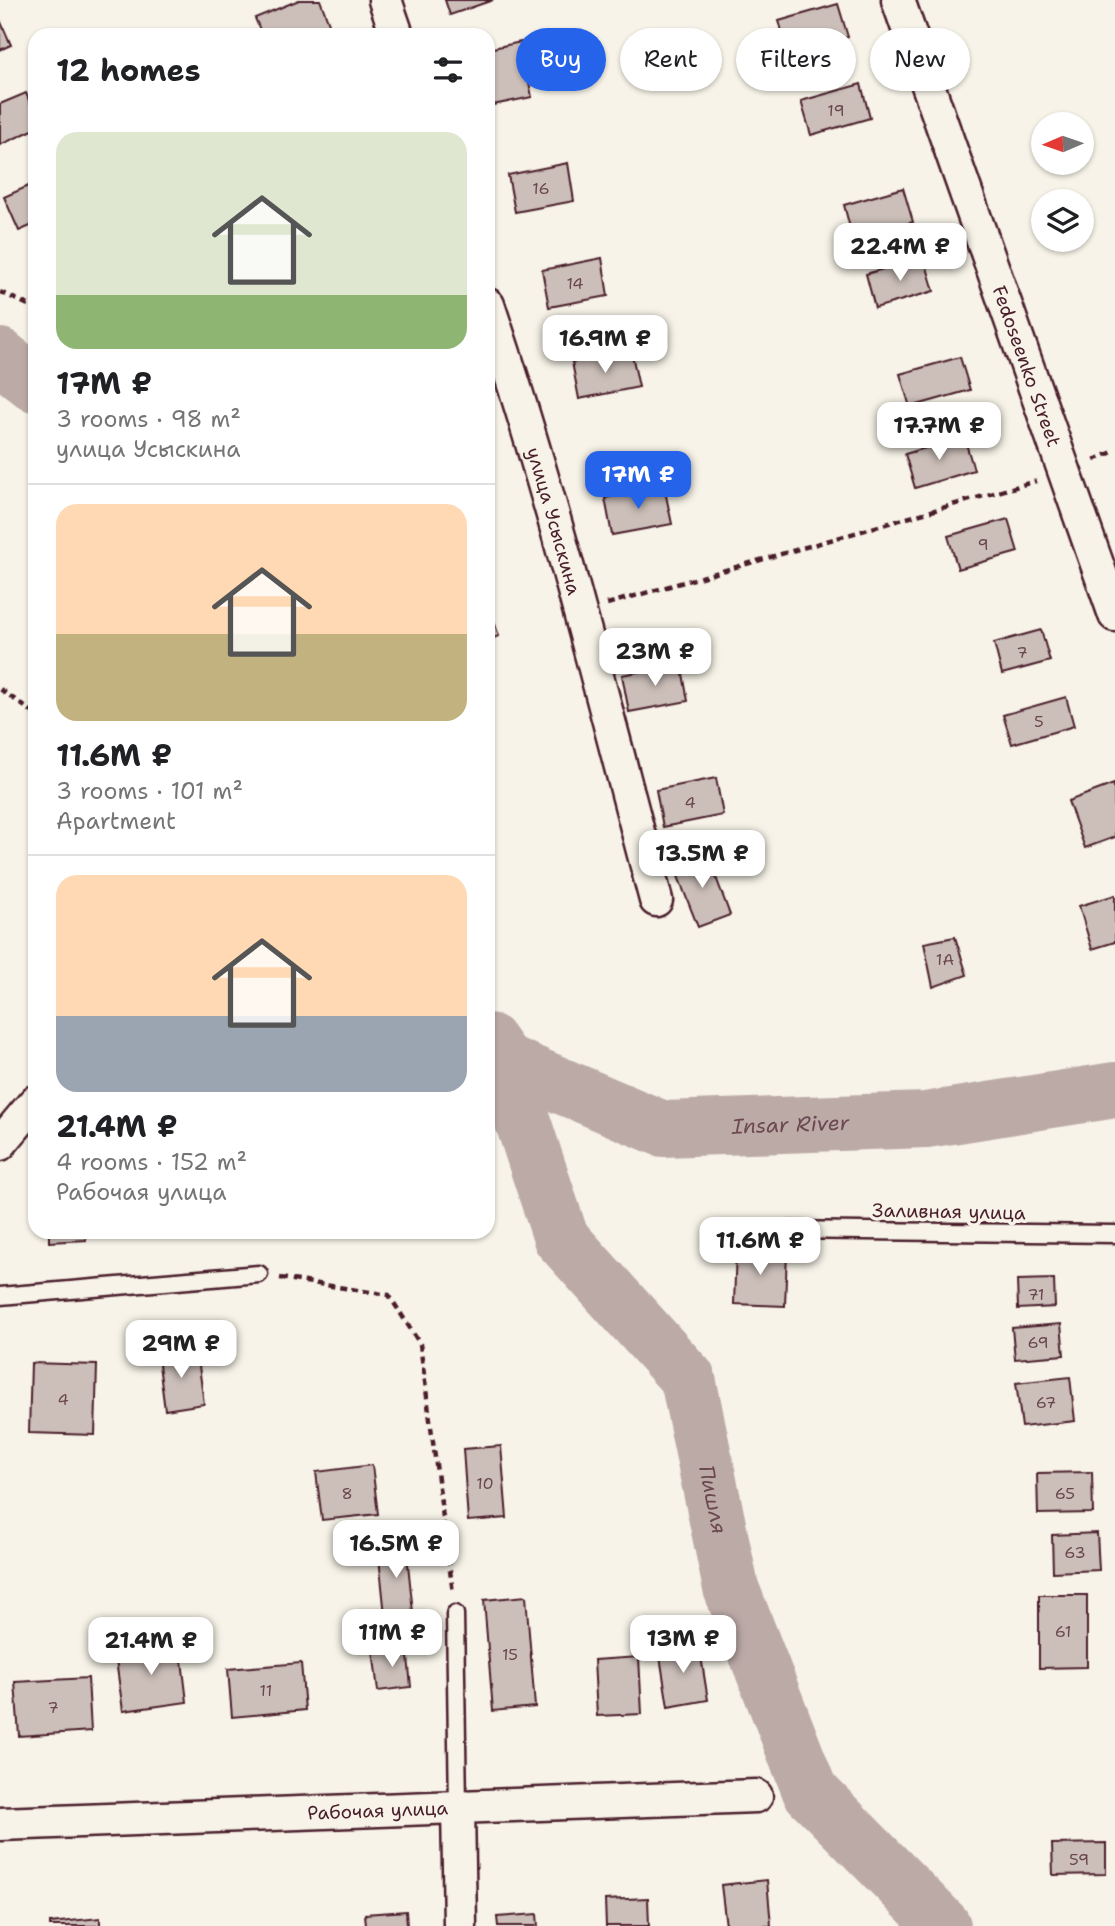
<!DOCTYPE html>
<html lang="en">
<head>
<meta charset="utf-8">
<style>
  body { margin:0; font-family:"Shantell Sans",sans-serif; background:#f6f6f6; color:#202124; height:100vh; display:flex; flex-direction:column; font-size:26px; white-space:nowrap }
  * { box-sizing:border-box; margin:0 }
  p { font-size:23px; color:#757577 }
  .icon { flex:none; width:38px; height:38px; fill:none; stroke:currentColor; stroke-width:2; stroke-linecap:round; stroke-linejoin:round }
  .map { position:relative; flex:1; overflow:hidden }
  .drawer { position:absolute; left:28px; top:28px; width:467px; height:1211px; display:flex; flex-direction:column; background:#fff; border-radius:21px; box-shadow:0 2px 5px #0004 }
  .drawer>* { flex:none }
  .guide { position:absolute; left:516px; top:28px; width:494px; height:63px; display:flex; gap:14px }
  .needle { width:46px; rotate:268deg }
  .fabs { position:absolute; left:1031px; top:112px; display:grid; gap:14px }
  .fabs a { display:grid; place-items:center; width:63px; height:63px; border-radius:50%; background:#fff; box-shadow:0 2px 5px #0004; font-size:35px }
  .price { position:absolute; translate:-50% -60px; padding:0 16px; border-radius:14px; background:#fff; color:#222; font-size:23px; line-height:46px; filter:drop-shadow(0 2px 4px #0008) }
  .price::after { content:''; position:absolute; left:50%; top:42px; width:21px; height:16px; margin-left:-10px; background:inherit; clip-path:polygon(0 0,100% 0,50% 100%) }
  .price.selected { background:#2563eb; color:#fff }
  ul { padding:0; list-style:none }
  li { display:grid; align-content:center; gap:14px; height:371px; padding:0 28px }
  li+li { border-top:2px solid #e0e0e0 }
  li span { display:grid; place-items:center; height:217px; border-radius:21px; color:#555 }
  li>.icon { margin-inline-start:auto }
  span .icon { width:126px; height:126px; fill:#fffc; stroke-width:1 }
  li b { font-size:30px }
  h2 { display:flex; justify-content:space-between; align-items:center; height:84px; padding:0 28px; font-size:30px }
  .chip { padding:0 24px; border-radius:32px; background:#fff; box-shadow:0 2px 5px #0004; font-size:24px; line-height:63px }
  .chip.selected { background:#2563eb; color:#fff }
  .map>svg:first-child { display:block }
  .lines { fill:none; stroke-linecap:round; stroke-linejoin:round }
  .river { stroke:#bcaaa7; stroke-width:56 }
  .building { fill:#ccbfb9; stroke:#4a1f2b; stroke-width:2 }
  .service-casing { stroke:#4a1f2b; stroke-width:21 }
  .minor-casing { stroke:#4a1f2b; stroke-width:37 }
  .path { stroke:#4a1f2b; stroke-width:4.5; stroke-dasharray:7 5; stroke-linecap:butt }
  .service { stroke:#f7f3e8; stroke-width:16 }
  .minor { stroke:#f7f3e8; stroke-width:32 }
  .labels { text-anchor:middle; stroke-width:7; stroke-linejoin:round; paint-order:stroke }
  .number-label { font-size:16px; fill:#6a474e }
  .street-label { font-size:19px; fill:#4a1f2b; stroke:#f7f3e8 }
  .water-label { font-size:21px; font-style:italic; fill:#6c4950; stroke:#f7f3e8 }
</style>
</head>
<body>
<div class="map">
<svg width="1115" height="1926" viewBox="0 0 1115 1926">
  <rect width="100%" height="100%" fill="#f7f3e8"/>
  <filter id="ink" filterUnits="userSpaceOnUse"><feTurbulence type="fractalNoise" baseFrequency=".0143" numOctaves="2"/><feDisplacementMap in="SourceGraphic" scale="14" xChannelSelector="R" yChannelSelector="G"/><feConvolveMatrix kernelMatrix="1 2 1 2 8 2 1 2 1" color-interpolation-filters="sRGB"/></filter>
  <g filter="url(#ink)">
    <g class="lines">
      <g class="river">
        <polyline points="0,356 35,384"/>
        <path id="s1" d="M489 1041 503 1061 663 1129 926 1120 1115 1090"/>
        <path id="s2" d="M503 1061 561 1238 688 1379 731 1588 810 1791 943 1926"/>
      </g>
    </g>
    <g class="building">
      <polygon points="299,0 320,0 333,34 262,35 255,18"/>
      <polygon points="445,0 493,0 450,15"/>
      <polygon points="838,4 848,37 789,54 779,21"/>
      <polygon points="0,20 11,45 0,50"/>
      <polygon points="521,42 532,97 488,106 488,49"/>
      <polygon points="861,84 870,118 811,135 801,101"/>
      <polygon points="26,93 35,115 35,129 0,145 0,104"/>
      <polygon points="568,163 574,201 515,212 508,175"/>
      <polygon points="35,183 35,224 19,231 4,197"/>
      <polygon points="903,188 913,222 853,239 844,205"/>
      <polygon points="924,257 934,291 875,308 866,274"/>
      <polygon points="602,258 608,296 549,307 542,270"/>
      <polygon points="631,350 639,387 579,399 572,362"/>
      <polygon points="960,357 970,390 910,407 900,374"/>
      <polygon points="964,437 974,470 915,488 905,454"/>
      <polygon points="664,486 672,524 612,535 605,498"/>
      <polygon points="1008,519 1018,552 958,569 948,536"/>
      <polygon points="488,604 499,636 488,640"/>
      <polygon points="1041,630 1050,661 1002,674 994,643"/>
      <polygon points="681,663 688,701 629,712 622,675"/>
      <polygon points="1066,697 1074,726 1012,744 1003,715"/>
      <polygon points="716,778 723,815 663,827 656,790"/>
      <polygon points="1114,784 1115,837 1085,848 1068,801"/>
      <polygon points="707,853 730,915 698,927 674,866"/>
      <polygon points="1115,895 1115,942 1092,949 1079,906"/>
      <polygon points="955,937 967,975 933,987 924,943"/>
      <polygon points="49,1232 85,1232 86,1240 49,1242"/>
      <polygon points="736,1248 787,1251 785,1306 734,1304"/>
      <polygon points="1054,1279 1055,1307 1018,1309 1017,1280"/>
      <polygon points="1061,1324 1064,1355 1015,1359 1012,1328"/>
      <polygon points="197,1351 204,1404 165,1410 158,1357"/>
      <polygon points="31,1363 97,1365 95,1435 29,1433"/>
      <polygon points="1070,1377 1075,1421 1022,1427 1016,1383"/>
      <polygon points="501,1446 507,1518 468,1521 463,1449"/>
      <polygon points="372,1465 378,1514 322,1520 316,1472"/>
      <polygon points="1092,1472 1093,1513 1038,1514 1037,1473"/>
      <polygon points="1097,1533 1099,1570 1053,1572 1052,1535"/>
      <polygon points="406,1545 413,1612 385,1615 378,1548"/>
      <polygon points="1039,1595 1087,1595 1087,1667 1039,1668"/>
      <polygon points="526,1596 535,1707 493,1711 484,1600"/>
      <polygon points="180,1644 187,1702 123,1711 115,1653"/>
      <polygon points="699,1644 708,1700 668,1707 659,1650"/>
      <polygon points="407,1647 411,1687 378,1691 373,1650"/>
      <polygon points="639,1657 642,1714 597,1716 594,1660"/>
      <polygon points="301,1663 305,1710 232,1717 228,1669"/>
      <polygon points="88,1678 91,1731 19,1736 15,1682"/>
      <polygon points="1106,1843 1106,1874 1053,1875 1052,1844"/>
      <polygon points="767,1880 771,1926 726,1926 721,1885"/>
      <polygon points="648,1898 649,1926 606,1926 605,1900"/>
      <polygon points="406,1911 407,1926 366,1926 365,1914"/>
      <polygon points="537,1914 538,1926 498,1926 497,1917"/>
      <polygon points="100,1918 100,1926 50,1926 50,1923"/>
    </g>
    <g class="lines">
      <defs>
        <g id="service">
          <polyline points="782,1230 1115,1234"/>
          <polyline points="0,1296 259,1274"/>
          <polyline points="455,1614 458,1806"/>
        </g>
        <g id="minor">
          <polyline points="385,0 397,35"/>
          <path id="s3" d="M898 0 1115 615"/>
          <path id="s4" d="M488 305C554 500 603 701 656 900"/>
          <polyline points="0,1144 35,1102"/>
          <polyline points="458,1806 460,1926"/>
          <path id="s5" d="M0 1824 756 1796"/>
        </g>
      </defs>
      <use href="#service" class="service-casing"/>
      <use href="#minor" class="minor-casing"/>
      <g class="path">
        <polyline points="0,292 35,308"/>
        <polyline points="1094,460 1115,451"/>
        <polyline points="607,604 1036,481"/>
        <polyline points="0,689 35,714"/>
        <polyline points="280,1278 389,1295 420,1344 453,1593"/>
      </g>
      <use href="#service" class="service"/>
      <use href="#minor" class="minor"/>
    </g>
  </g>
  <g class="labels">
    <g class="number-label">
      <text x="836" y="116">19</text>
      <text x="541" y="194">16</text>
      <text x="575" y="289">14</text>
      <text x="983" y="550">9</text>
      <text x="1022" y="658">7</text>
      <text x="1039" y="727">5</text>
      <text x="690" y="808">4</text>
      <text x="945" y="965">1А</text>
      <text x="1036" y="1300">71</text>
      <text x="1038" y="1348">69</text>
      <text x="63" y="1405">4</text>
      <text x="1046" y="1408">67</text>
      <text x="485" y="1489">10</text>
      <text x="347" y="1499">8</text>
      <text x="1065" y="1499">65</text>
      <text x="1075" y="1558">63</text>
      <text x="1063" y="1637">61</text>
      <text x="510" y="1660">15</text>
      <text x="266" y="1696">11</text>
      <text x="53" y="1713">7</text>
      <text x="1079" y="1865">59</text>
    </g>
    <g class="street-label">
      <text dy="7" stroke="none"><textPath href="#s3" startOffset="388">Fedoseenko Street</textPath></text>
      <text dy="7" stroke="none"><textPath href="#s4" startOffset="226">улица Усыскина</textPath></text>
      <text transform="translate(949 1211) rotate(1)" y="7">Заливная улица</text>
      <text dy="7" stroke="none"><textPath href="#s5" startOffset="378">Рабочая улица</textPath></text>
    </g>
    <g class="water-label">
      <text dy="7" stroke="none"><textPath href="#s1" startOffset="326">Insar River</textPath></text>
      <text dy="7" stroke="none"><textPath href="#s2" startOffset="499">Пишля</textPath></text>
    </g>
  </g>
</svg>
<div class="fabs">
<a><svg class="needle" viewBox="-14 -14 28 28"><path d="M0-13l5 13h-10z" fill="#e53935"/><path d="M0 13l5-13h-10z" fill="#757577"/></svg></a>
<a><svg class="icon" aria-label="layers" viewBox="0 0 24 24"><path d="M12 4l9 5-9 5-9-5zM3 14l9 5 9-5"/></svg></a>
</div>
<b class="price" style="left:900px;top:283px">22.4M ₽</b>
<b class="price" style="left:605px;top:375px">16.9M ₽</b>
<b class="price" style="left:939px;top:462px">17.7M ₽</b>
<b class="price selected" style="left:638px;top:511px">17M ₽</b>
<b class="price" style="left:655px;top:688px">23M ₽</b>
<b class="price" style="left:702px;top:890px">13.5M ₽</b>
<b class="price" style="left:760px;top:1277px">11.6M ₽</b>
<b class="price" style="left:181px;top:1380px">29M ₽</b>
<b class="price" style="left:396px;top:1580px">16.5M ₽</b>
<b class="price" style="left:392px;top:1669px">11M ₽</b>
<b class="price" style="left:683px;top:1675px">13M ₽</b>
<b class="price" style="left:151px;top:1677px">21.4M ₽</b>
<div class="guide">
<a class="chip selected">Buy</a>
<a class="chip">Rent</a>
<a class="chip">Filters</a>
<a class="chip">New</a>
</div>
<section class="drawer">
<h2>12 homes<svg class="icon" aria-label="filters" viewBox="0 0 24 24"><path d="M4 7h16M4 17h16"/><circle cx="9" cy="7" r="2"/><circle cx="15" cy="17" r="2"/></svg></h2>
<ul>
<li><span style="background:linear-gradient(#dfe7d0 75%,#8fb573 0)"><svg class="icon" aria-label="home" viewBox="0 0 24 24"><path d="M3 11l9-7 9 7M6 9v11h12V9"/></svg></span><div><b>17M ₽</b><p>3 rooms · 98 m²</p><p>улица Усыскина</p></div></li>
<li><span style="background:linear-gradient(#ffd9b3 60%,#c2b280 0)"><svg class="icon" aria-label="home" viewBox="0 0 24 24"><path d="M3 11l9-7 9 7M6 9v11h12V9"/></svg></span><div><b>11.6M ₽</b><p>3 rooms · 101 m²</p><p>Apartment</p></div></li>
<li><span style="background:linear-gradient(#ffd9b3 65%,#9aa5b1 0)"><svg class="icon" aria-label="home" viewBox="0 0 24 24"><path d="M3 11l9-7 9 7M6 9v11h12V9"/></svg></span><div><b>21.4M ₽</b><p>4 rooms · 152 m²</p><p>Рабочая улица</p></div></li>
</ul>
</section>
</div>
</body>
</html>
